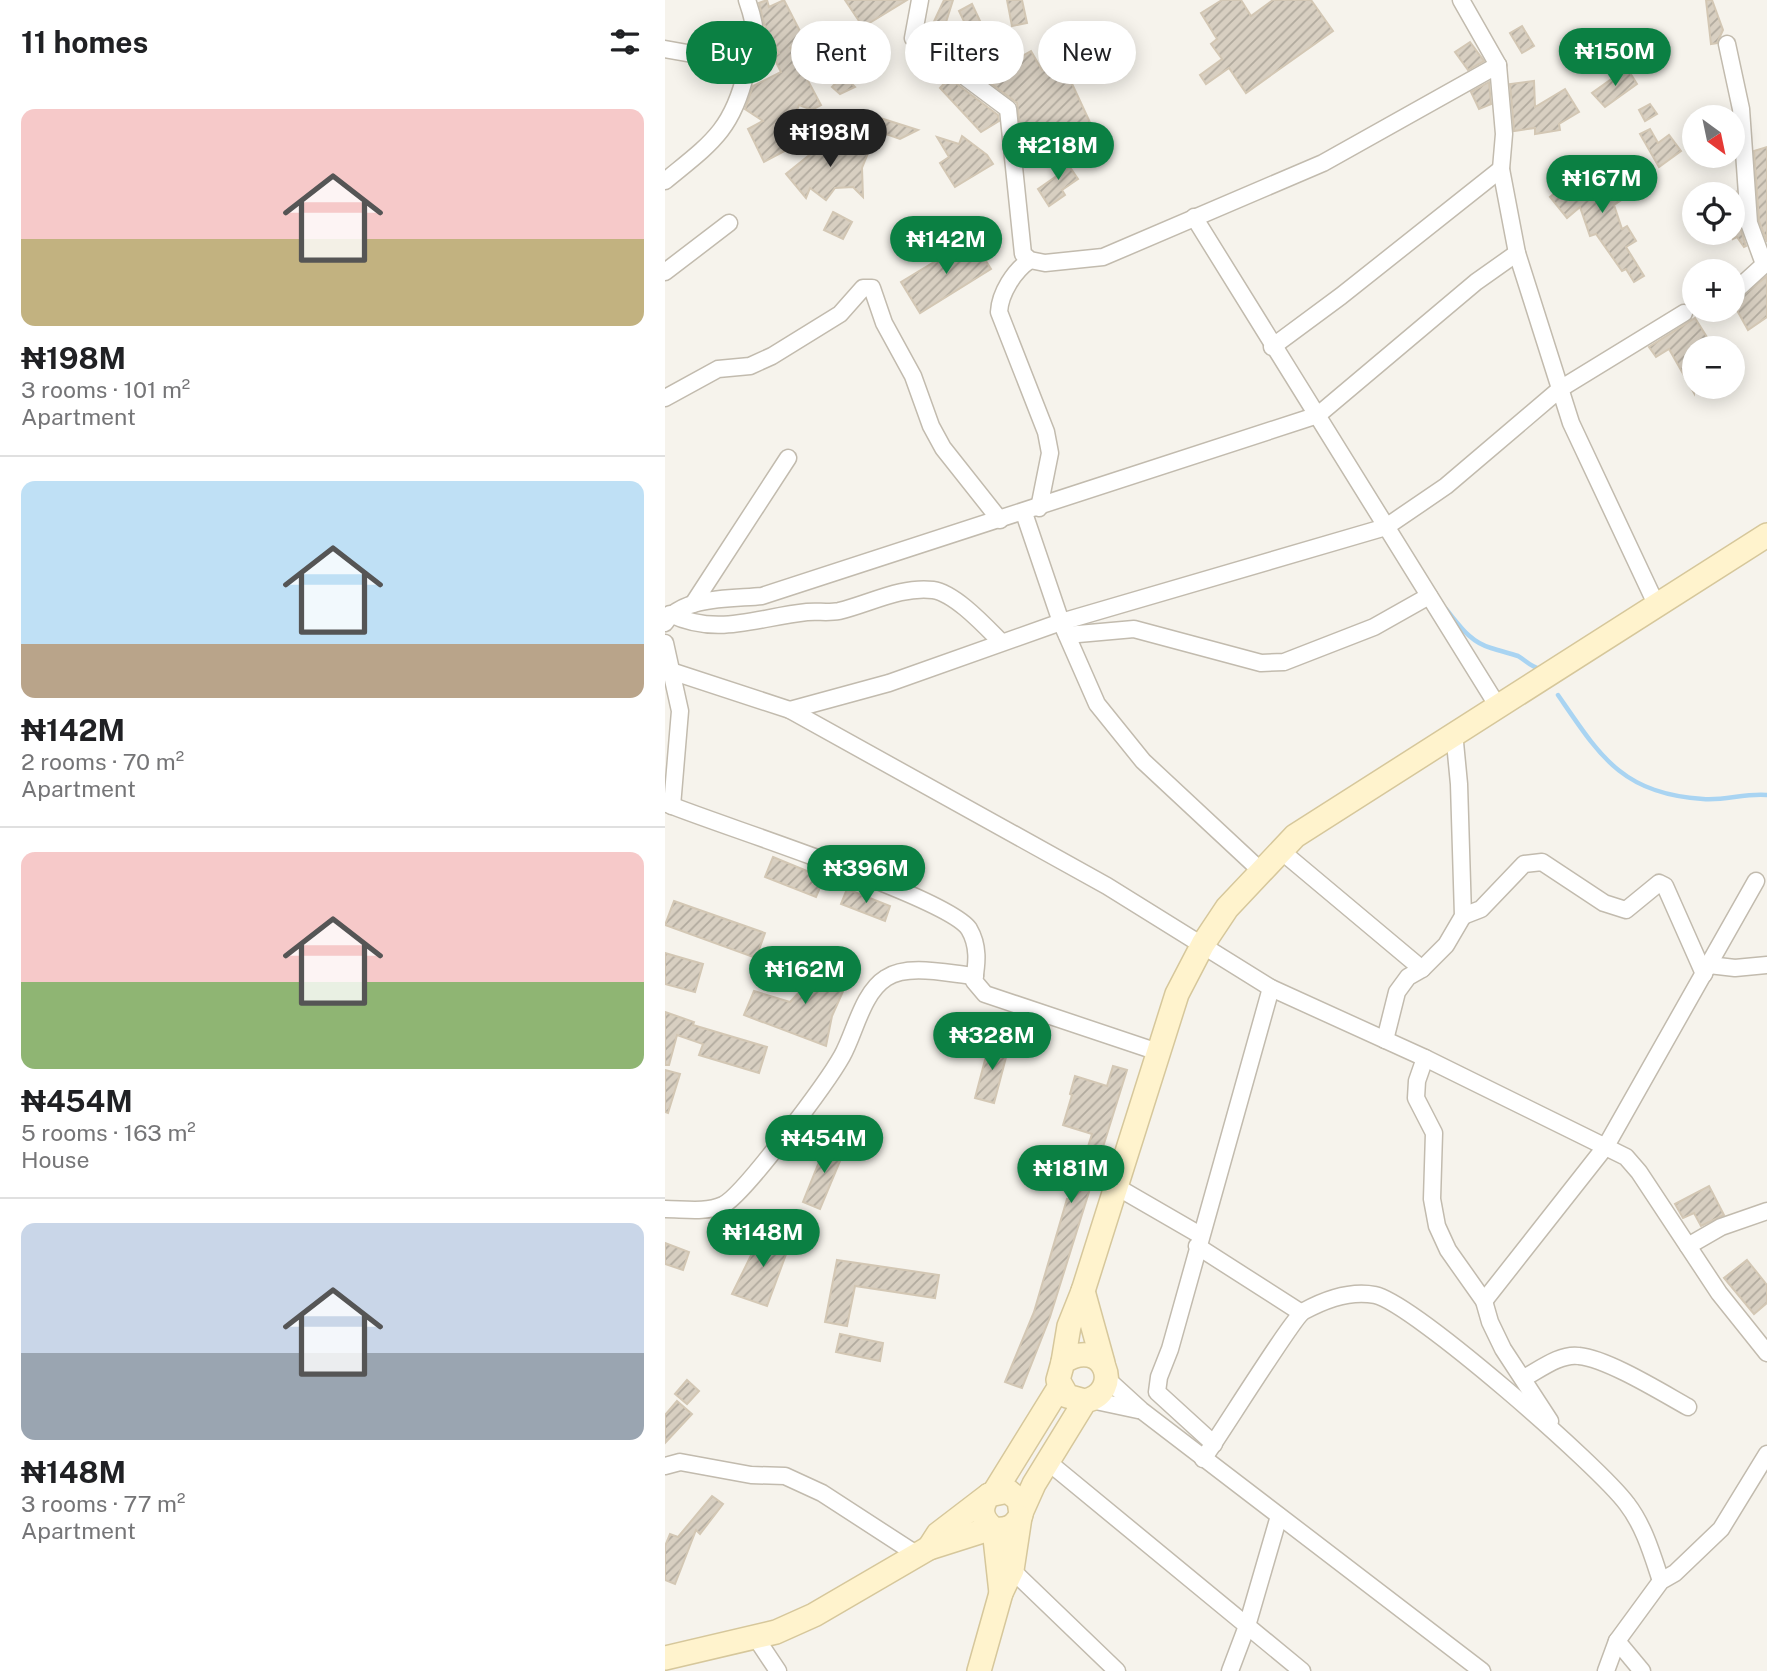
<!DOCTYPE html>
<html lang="en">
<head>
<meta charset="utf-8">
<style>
  body { margin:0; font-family:"Public Sans",sans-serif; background:#f2f2f2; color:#202124; height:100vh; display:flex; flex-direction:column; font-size:26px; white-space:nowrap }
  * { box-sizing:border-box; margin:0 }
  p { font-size:23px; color:#757577 }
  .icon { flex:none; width:38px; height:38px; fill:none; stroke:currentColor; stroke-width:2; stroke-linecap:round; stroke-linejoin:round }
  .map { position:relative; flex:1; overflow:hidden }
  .details { display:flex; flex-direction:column; background:#fff; width:665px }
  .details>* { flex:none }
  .top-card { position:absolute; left:21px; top:21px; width:665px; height:63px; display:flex; gap:14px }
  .needle { width:46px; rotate:147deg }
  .controls { position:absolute; left:1017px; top:105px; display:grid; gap:14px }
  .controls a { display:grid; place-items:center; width:63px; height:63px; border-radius:50%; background:#fff; box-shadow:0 4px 18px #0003; font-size:35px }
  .price { position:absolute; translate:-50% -60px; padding:0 16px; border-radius:24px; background:#0b8043; color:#fff; font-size:23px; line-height:46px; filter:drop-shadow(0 2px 4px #0008) }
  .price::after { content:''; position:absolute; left:50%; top:42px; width:21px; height:16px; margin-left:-10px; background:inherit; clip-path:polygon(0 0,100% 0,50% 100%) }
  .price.selected { background:#222; color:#fff }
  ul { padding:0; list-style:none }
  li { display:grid; align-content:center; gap:14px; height:371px; padding:0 21px }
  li+li { border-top:2px solid #e0e0e0 }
  li span { display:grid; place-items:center; height:217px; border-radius:14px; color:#555 }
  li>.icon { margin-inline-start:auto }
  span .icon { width:126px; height:126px; fill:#fffc; stroke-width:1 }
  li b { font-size:30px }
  h2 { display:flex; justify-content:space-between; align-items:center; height:84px; padding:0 21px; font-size:30px }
  .pill { padding:0 24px; border-radius:32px; background:#fff; box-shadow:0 4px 18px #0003; font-size:24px; line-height:63px }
  .pill.selected { background:#0b8043; color:#fff }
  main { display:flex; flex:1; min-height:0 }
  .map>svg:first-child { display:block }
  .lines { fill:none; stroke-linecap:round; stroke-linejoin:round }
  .stream { stroke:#a9d4f2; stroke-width:4.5 }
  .building { fill:url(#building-hatch); stroke:#d3c7b4; stroke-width:2 }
  .street-casing { stroke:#c2bbae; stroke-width:19 }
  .secondary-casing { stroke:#d6c79b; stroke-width:26 }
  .street { stroke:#fff; stroke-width:16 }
  .secondary { stroke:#fff3cd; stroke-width:23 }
</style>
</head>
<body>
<main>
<section class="details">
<h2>11 homes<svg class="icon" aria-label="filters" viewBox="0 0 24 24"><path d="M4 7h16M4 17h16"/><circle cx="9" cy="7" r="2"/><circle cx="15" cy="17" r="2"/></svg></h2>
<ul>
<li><span style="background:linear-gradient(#f6c9c9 60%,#c2b280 0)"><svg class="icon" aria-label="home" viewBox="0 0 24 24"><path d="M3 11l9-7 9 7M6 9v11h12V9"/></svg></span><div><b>₦198M</b><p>3 rooms · 101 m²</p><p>Apartment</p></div></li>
<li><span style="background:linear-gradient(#bfe0f5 75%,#b9a48a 0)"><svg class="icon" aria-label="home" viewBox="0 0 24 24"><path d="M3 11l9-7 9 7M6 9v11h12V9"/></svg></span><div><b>₦142M</b><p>2 rooms · 70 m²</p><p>Apartment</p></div></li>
<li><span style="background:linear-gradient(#f6c9c9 60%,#8fb573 0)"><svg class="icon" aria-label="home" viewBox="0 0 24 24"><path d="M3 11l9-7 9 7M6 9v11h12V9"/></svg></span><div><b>₦454M</b><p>5 rooms · 163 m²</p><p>House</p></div></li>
<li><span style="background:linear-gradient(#c9d6e8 60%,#9aa5b1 0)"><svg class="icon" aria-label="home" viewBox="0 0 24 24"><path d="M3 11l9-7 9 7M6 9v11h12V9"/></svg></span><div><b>₦148M</b><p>3 rooms · 77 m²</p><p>Apartment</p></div></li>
</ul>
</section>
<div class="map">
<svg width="1102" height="1671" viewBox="0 0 1102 1671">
  <defs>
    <pattern id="building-hatch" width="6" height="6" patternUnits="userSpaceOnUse" patternTransform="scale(1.75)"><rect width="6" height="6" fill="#d8cfc1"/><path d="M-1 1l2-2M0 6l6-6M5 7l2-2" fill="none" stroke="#b1aa9e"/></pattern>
  </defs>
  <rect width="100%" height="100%" fill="#f6f3ec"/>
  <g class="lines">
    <g class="stream">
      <path d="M781 609C795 626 805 642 826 648 835 651 844 653 853 656 862 661 865 667 876 669"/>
      <path d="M893 695C935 756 957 794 1038 799 1059 801 1080 793 1102 795"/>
    </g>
  </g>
  <g class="building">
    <polygon points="102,0 104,7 119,0 139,39 158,44 154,58 148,57 141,62 125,47 156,105 147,110 134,105 129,118 136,121 144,138 99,162 83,129 98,121 80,109 88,86 116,72 108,56 114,53 99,24 94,3"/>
    <polygon points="180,0 242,0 198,27"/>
    <polygon points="279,0 288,0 277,35 265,30"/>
    <polygon points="342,0 357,0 362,23 347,26"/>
    <polygon points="557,0 576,0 586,16 608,0 646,0 668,31 581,93 564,68 541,84 535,75 557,59 546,44 552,39 536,13"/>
    <polygon points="1041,0 1047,0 1058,30 1052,43 1046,44"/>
    <polygon points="307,4 323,38 341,28 357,56 366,51 377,70 408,56 400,39 414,30 424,49 434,44 438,51 402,73 429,131 415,138 357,146 352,103 300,64 304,59 300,52 311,46 294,11"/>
    <polygon points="857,26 869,46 857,53 845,33"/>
    <polygon points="805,42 819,61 803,70 790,52"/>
    <polygon points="962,68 972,84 940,107 927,93"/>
    <polygon points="178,75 190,87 175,94 167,87"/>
    <polygon points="284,78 333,115 334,121 316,132 275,88"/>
    <polygon points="869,81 870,107 900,89 914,112 894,124 895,130 870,134 870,128 849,131 845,84"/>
    <polygon points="824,82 826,104 814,109 806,92"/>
    <polygon points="985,104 992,114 980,121 974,110"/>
    <polygon points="192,110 212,117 253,130 235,139 218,133 215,126 213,132 176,119"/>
    <polygon points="985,129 993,143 1004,135 1016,151 994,167 975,134"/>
    <polygon points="168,136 203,153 197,168 198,197 188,187 170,188 161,200 145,188 141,198 121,174"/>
    <polygon points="297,136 322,155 328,164 290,187 275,163 284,157 272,137 294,144"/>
    <polygon points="1102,147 1102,242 1094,221 1089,151"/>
    <polygon points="398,157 413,179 397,190 400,195 384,206 373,189 393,175 387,165"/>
    <polygon points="943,164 964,195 949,205 957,229 962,226 971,241 961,247 979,276 969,282 961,269 957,271 931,234 925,236 915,207 902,218 885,197 902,183 907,189"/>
    <polygon points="1071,192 1074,224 1081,246 1079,247 1072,237 1068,239 1068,194"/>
    <polygon points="168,212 187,222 178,239 159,230"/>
    <polygon points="307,239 326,269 255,313 236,282"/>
    <polygon points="1102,276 1102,317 1083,330 1068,303"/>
    <polygon points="1030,318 1045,342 1029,348 1023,356 1029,367 1029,393 1004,349 991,357 984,347"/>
    <polygon points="108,857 159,878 151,897 100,877"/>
    <polygon points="182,889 225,906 220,921 176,904"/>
    <polygon points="9,901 100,933 91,958 0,925"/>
    <polygon points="0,953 38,964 30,992 0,984"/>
    <polygon points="191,962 167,1016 161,1046 79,1015 89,991 125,1002 155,970"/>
    <polygon points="0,1012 29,1022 28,1025 102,1047 94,1073 34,1055 38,1044 12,1035 4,1065 0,1065"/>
    <polygon points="325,1041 344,1046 329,1103 310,1098"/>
    <polygon points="448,1066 462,1070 385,1317 357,1388 340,1382 369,1312 402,1199 406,1200 427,1134 398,1125 407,1095 405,1094 410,1076 442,1086"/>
    <polygon points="0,1070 15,1074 3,1113 0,1112"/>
    <polygon points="162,1142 180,1149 155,1209 138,1202"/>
    <polygon points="1044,1186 1059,1215 1036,1226 1029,1213 1018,1218 1010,1204"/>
    <polygon points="97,1233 127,1238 102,1306 67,1294"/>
    <polygon points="0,1243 24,1252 18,1270 0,1264"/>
    <polygon points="172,1260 274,1275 270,1298 190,1286 182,1326 160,1322"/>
    <polygon points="1082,1260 1102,1285 1102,1303 1089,1314 1059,1278"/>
    <polygon points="175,1334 218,1343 215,1361 171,1352"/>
    <polygon points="22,1380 34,1391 22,1404 10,1394"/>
    <polygon points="12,1401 27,1414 0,1443 0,1415"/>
    <polygon points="47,1496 58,1504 35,1534 31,1530 10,1584 0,1580 0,1546 5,1534 13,1537"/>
  </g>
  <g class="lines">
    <defs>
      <g id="street">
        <polyline points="255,0 248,38 343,109 358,254 365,260 380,263 438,257 658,163 833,65"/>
        <polyline points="796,0 833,65 839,134 836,169 852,253 906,423 991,604"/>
        <polyline points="1062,44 1076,109 1084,223 1099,264"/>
        <polyline points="0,49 67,61 81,70"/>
        <path d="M0 181C45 144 67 131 81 72 82 67 87 63 88 58 94 41 88 17 82 0"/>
        <polyline points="529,217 832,705"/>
        <path d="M365 260C349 271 335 293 334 312L381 432 385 453 374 508"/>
        <polyline points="0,272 64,223"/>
        <polyline points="1068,293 1102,262"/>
        <polyline points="607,347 676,296 836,169"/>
        <polyline points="0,398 53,369 85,366 107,356 175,314 198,288 207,288 219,323 248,376 266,426 278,448 335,520"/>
        <polyline points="359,513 396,622 432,704 478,761 595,870"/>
        <polyline points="28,604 123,458"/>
        <path d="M5 614C53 637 93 617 142 612 152 611 164 613 174 611 204 604 236 586 268 590 290 593 321 627 336 642"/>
        <path d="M0 623C16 596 69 599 97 596L653 415 811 282 852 253"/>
        <polyline points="402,635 469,629 596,663 619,662 709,627 764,596"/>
        <polyline points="0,643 15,711 7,806"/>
        <polyline points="0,669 125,710 442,886 606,988 760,1058 961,1157 974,1172 1054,1293 1102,1353"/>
        <polyline points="125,710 224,683 396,622 721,527 781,486 895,389 1019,313"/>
        <path d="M0 803C50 824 283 897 304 929 314 946 312 963 309 981L320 994 493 1052"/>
        <polyline points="615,850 757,969"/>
        <polyline points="798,916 816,909 859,864 877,862 939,903 961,910 994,883 1000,886 1039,974"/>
        <polyline points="1044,965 1070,968 1102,965"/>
        <polyline points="720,1040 732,992 743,977 757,969 781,945 798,916 794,784 789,732"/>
        <polyline points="760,1058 752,1081 751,1098 769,1133 767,1199 772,1226 783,1250 819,1301 825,1322 838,1349 885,1421"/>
        <polyline points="452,1187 535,1235"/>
        <path d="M0 1209C19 1209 40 1213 58 1205 79 1195 163 1081 177 1056 190 1033 197 993 221 978 243 963 285 974 310 976"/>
        <polyline points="532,1246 635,1312"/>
        <polyline points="1023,1246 1056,1227 1102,1211"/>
        <polyline points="819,1301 941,1146 1091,881"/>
        <path d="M859 1378C874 1370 896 1353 914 1356 943 1359 996 1392 1023 1407"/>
        <polyline points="442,1379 476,1410 817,1671"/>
        <polyline points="426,1400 473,1410"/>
        <polyline points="549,1444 492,1392 494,1377 505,1349 606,988"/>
        <path d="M538 1459C554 1437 629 1316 639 1311 661 1299 685 1290 710 1295 748 1303 935 1467 962 1504 979 1526 987 1554 996 1581"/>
        <polyline points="382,1461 637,1671"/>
        <polyline points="0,1466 15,1462 86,1475 120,1476 157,1493 251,1554"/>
        <polyline points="347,1570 452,1671"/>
        <polyline points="91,1638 113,1671"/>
        <polyline points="952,1641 977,1671"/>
        <polyline points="565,1671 582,1626 614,1516"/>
        <polyline points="941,1671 952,1641 996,1581 1010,1573 1056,1529 1102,1454"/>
      </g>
      <g id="secondary">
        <polyline points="418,1291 438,1363"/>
        <polyline points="398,1362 404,1326 418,1291 512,994 538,944 562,908 630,836 1102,535"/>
        <polyline points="330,1491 395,1386"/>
        <path d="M356 1513 369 1484 420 1401C459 1392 440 1335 398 1362L393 1380 402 1396 420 1401"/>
        <path d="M329 1529C343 1530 349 1527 356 1515L354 1500 343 1491 324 1495C314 1508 316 1519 329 1529L336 1593"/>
        <polyline points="264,1548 273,1534 324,1495"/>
        <polyline points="0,1658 111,1632 149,1615 264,1548 327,1528"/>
        <polyline points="314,1671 336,1593 347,1570 355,1517"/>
      </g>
    </defs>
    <use href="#street" class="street-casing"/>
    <use href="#secondary" class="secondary-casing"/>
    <use href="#street" class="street"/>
    <use href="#secondary" class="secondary"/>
  </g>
</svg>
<div class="controls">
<a><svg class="needle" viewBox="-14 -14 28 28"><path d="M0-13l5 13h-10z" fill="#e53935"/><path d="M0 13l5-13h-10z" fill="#757577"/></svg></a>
<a><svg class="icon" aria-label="locate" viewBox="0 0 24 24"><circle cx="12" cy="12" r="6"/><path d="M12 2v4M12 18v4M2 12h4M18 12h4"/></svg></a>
<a>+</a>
<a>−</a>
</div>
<b class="price" style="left:950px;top:88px">₦150M</b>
<b class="price selected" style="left:165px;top:169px">₦198M</b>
<b class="price" style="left:393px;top:182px">₦218M</b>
<b class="price" style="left:937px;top:215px">₦167M</b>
<b class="price" style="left:281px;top:276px">₦142M</b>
<b class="price" style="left:201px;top:905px">₦396M</b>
<b class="price" style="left:140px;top:1006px">₦162M</b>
<b class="price" style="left:327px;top:1072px">₦328M</b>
<b class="price" style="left:159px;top:1175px">₦454M</b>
<b class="price" style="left:406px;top:1205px">₦181M</b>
<b class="price" style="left:98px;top:1269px">₦148M</b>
<div class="top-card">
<a class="pill selected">Buy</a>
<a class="pill">Rent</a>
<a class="pill">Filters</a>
<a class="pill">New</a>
</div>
</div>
</main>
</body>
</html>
